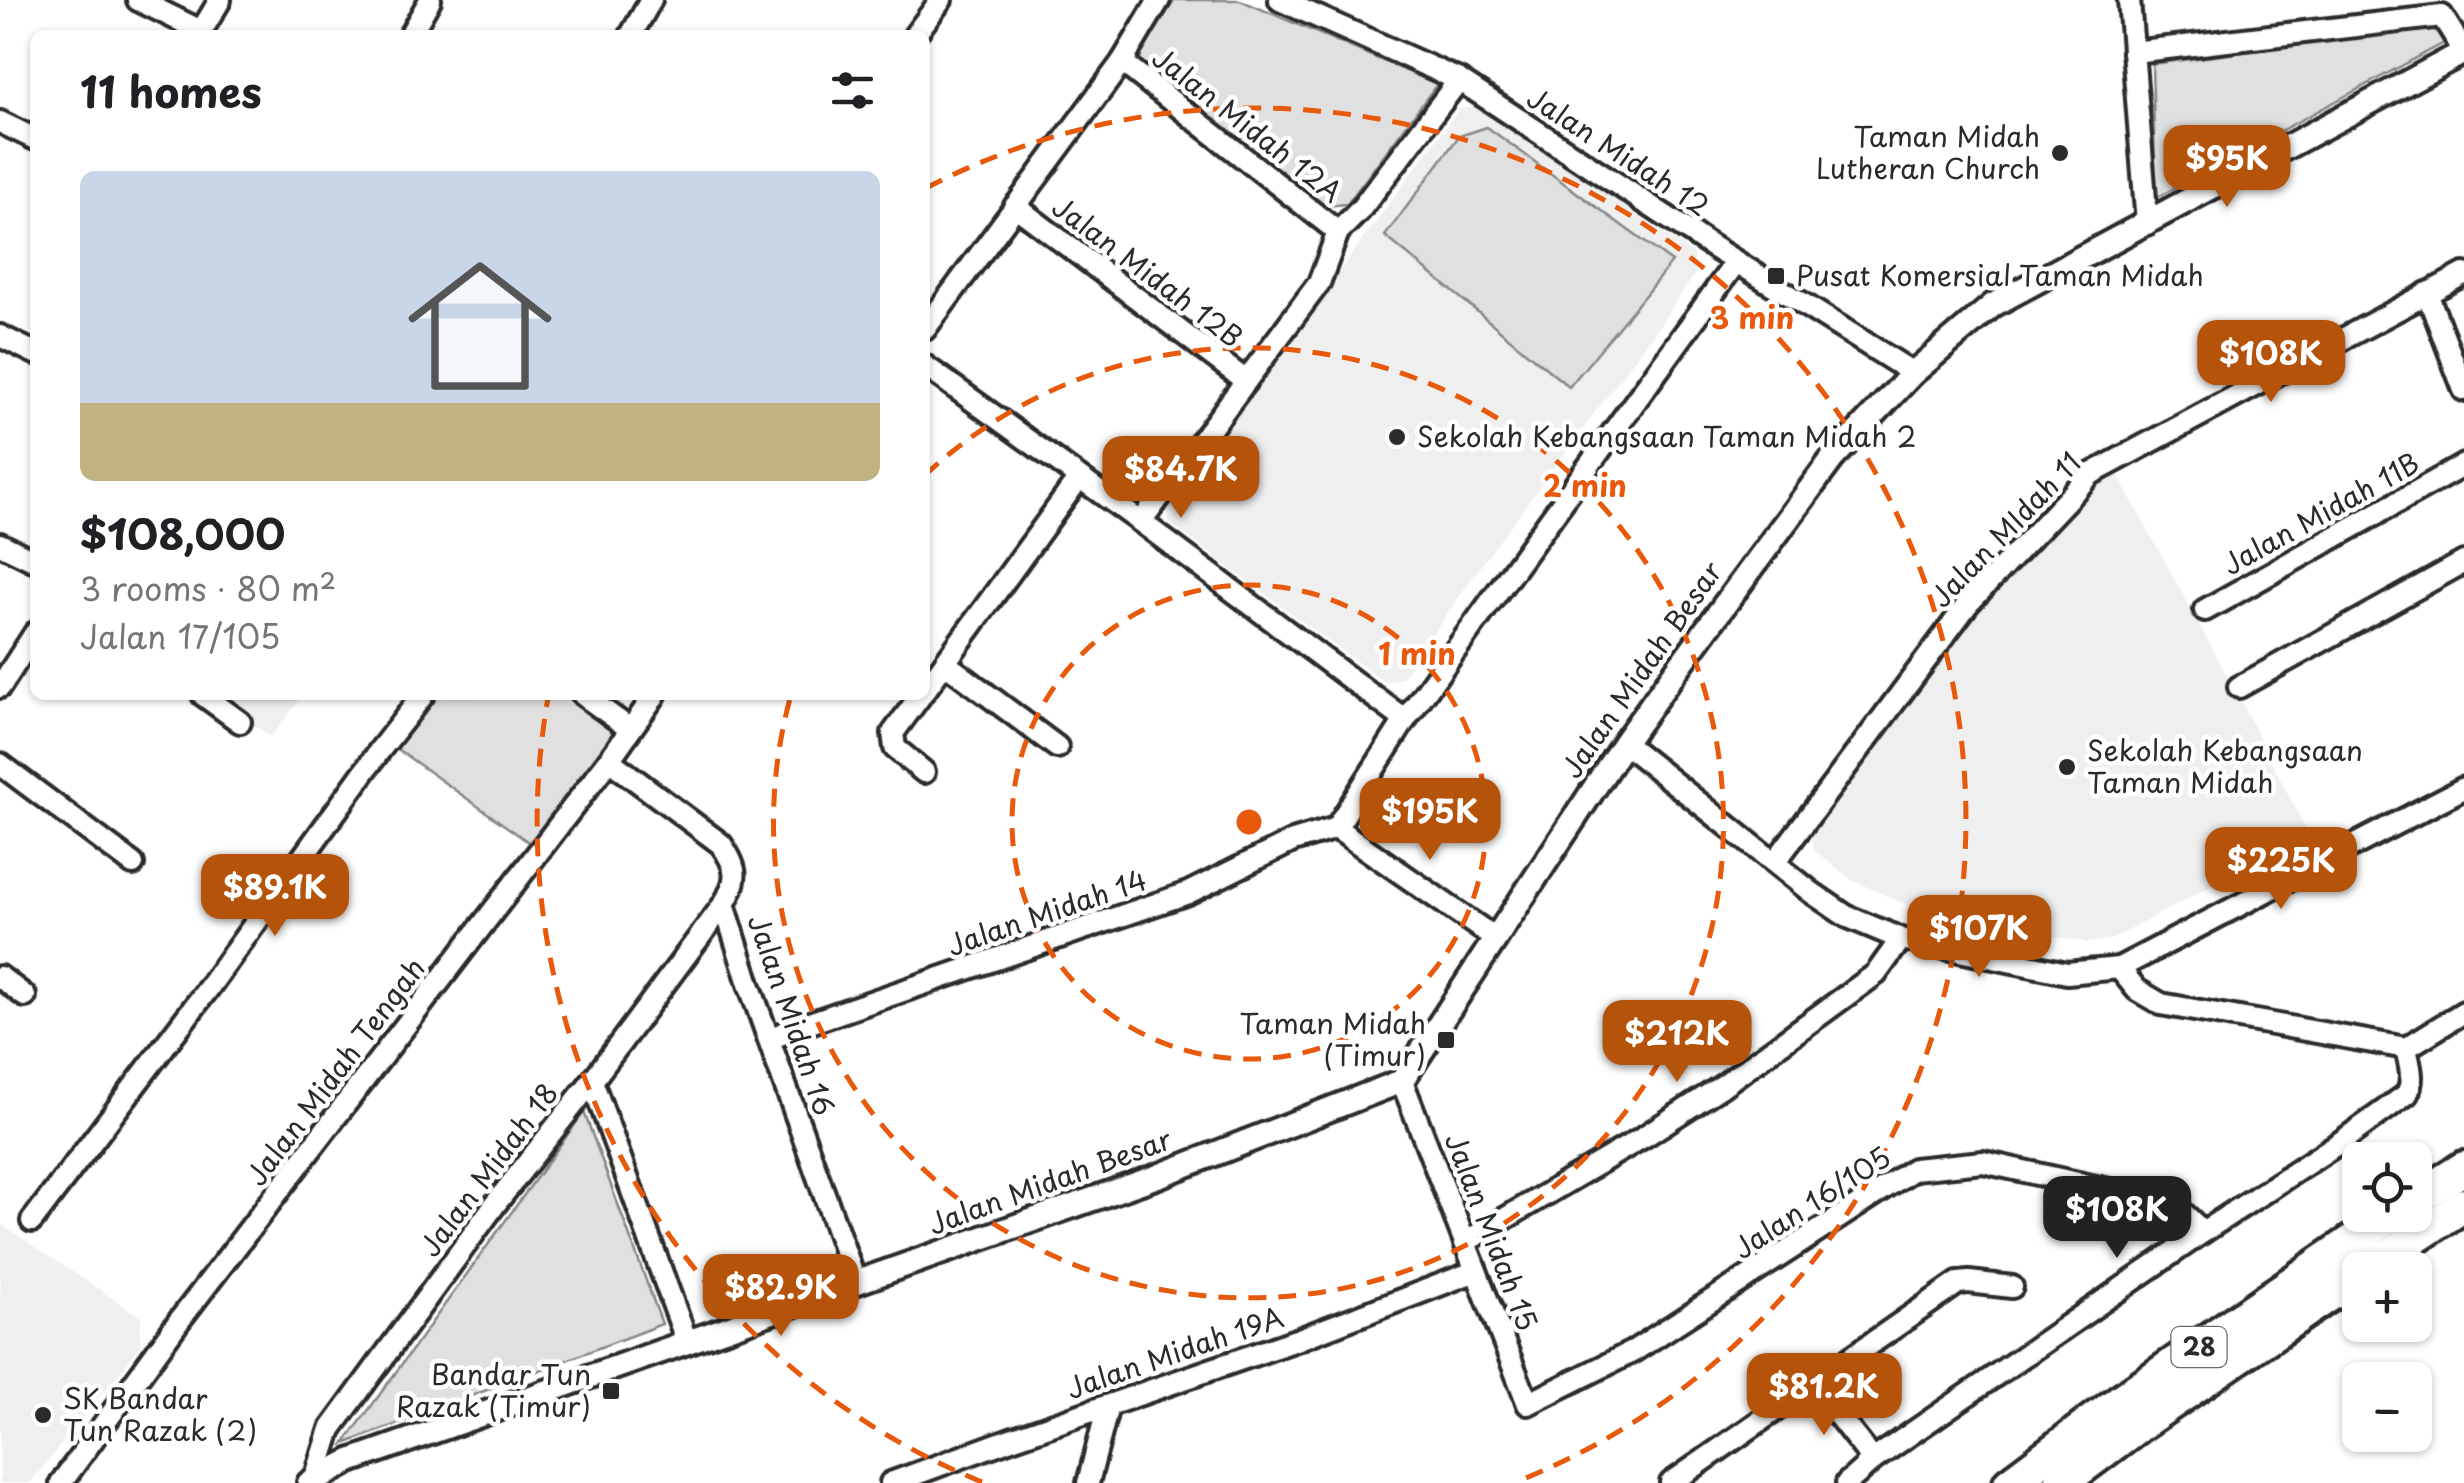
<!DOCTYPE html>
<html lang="en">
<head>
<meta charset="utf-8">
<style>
  body { margin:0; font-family:"Playpen Sans",sans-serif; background:#f2f2f2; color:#202124; height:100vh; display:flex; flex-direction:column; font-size:38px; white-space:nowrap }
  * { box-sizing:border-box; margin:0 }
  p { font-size:32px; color:#757577 }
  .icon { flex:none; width:55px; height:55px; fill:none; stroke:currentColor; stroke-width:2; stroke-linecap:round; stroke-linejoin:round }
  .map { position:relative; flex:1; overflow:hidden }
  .panel { position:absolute; left:30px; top:30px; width:900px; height:670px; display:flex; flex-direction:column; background:#fff; border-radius:15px; box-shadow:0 2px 8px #0004 }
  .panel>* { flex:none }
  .tools { position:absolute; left:2342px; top:1142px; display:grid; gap:20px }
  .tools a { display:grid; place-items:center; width:90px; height:90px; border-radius:15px; background:#fff; box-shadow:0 2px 8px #0004; font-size:50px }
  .price { position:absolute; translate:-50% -85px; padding:0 22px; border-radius:20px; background:#b45309; color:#fff; font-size:32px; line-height:65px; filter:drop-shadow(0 2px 5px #0008) }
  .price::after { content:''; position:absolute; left:50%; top:60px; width:30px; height:22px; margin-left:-15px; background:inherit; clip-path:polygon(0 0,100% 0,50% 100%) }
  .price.active { background:#222; color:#fff }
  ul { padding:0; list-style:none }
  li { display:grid; align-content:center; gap:20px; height:530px; padding:0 50px }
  li span { display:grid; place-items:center; height:310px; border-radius:15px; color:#555 }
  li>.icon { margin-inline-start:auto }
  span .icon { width:180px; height:180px; fill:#fffc; stroke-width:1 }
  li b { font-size:42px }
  h2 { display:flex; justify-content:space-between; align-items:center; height:120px; padding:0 50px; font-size:42px }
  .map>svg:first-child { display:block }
  .built { fill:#efefef }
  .green { fill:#e0e0e0; stroke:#868686; stroke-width:2.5 }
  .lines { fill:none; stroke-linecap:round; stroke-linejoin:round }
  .minor-casing { stroke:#2b2b2b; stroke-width:28 }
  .tertiary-casing { stroke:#2b2b2b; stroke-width:30 }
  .trunk-casing { stroke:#2b2b2b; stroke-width:40 }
  .minor { stroke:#fff; stroke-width:20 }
  .tertiary { stroke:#fff; stroke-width:22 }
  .trunk { stroke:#fff; stroke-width:32 }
  .ring { fill:none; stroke:#e8590c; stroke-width:5; stroke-dasharray:18 12 }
  .poi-dot { fill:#2b2b2b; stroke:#fff; stroke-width:4 }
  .labels { text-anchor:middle; stroke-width:9; stroke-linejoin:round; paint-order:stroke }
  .shield { fill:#fff; stroke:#6b6b6b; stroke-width:2.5 }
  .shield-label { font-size:25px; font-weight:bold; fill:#2b2b2b }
  .street-label { font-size:28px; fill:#2b2b2b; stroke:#fff }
  .poi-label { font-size:28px; fill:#2b2b2b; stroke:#fff; text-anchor:start }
  .centre { fill:#e8590c; stroke:#fff; stroke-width:5 }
  .ring-label { font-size:30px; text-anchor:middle; font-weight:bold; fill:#e8590c; stroke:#fff; stroke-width:9; stroke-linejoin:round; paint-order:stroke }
</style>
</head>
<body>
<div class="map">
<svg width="2464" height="1483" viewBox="0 0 2464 1483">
  <rect width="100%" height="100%" fill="#fff"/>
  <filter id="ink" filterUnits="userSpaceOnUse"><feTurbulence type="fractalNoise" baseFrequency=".01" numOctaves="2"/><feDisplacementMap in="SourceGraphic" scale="20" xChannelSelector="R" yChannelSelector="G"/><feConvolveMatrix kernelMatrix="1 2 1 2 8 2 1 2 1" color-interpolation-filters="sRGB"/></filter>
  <g filter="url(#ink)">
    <g class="built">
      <polygon points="1479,106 1693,254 1696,273 1654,333 1482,564 1402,678 1384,682 1169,523 1167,504 1459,109"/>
      <polygon points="2118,475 2242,704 2308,833 2113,939 2088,943 1912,907 1852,880 1814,850 1812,831 1978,606 2102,484"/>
      <polygon points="214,695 303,695 271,737"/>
      <polygon points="0,1224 141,1317 140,1347 30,1483 0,1483"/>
    </g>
    <g class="green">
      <polygon points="1175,0 1240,0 1437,84 1347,204 1324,206 1135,60"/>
      <polygon points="2436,27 2444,43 2156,198 2152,64"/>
      <polygon points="1487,127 1672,262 1569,387 1385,236 1459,136"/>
      <polygon points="435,695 571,695 618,728 534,846 397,749"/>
      <polygon points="584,1112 662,1324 344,1444"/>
    </g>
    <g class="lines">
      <defs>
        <g id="minor">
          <polyline points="138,0 201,31"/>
          <polyline points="1280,0 1459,80 1708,244 1913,373"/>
          <polyline points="2129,0 2147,224"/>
          <polyline points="199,35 220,0"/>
          <polyline points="410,35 430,0"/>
          <polyline points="631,35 651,0"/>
          <polyline points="915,35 941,0"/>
          <polyline points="2133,52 2442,16 2464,51"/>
          <polyline points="1122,62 1338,232"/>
          <polyline points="0,122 35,139"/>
          <polyline points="1015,206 1246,381"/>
          <polyline points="2427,293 2464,390"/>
          <polyline points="925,329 1122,62 1159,0"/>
          <polyline points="0,336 35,353"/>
          <polyline points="925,366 1141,522 1405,720"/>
          <polyline points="1141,522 1319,283 1338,232 1360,210 1459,80"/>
          <polyline points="0,544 35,561"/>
          <polyline points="2205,610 2464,465"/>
          <polyline points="945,663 1057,747"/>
          <polyline points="0,687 35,633"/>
          <polyline points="2239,687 2464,562"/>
          <polyline points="925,690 1079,478"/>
          <polyline points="203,695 240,722"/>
          <polyline points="583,695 630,729"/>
          <polyline points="921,695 893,733 895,748 924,772"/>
          <polyline points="1624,743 1811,892 1846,916 1901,939 2067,973 2119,968 2464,788"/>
          <path d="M609 760 721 844C738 868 739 879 724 904L749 984 856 1283"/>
          <polyline points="0,764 133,864"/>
          <polyline points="1336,828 1496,939"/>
          <polyline points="1775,862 1967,605 2091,474 2464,274"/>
          <polyline points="2119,968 2137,990 2161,1004 2406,1048 2464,1012"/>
          <polyline points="0,977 25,996"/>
          <polyline points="770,1039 795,1028 1188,893 1293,841 1336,828 1405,720 1736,262"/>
          <polyline points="592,1081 687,1342"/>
          <polyline points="1402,1081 1528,1404 1632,1352 1914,1169 1983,1162 2168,1203 2180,1210 2203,1232"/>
          <polyline points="32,1221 207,990 380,750 423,695"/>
          <polyline points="1465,1242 1645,1136 1722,1086 1876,974 1901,939"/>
          <polyline points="1814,1385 1873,1460"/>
          <polyline points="315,1479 331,1429 496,1203 592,1081 724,904"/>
          <polyline points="61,1483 179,1321 609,760 655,695"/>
          <polyline points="891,1483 1011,1439 1299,1339 1476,1271"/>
          <polyline points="1088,1483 1108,1406"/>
          <polyline points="1671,1483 1958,1283 1969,1282 2012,1287"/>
          <path d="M1847 1483 1873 1460 2203 1232 2342 1141 2407 1094C2415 1079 2409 1064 2406 1048"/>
        </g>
        <polyline id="tertiary" points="309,1483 350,1461 1158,1176 1402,1081 1624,743 1664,687 1832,459 1913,373 1993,305 2464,52"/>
        <g id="trunk">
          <polyline points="2415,1199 2464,1168"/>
          <polyline points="2366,1270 2464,1205"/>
          <polyline points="2010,1483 2120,1401 2391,1215"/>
          <polyline points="2061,1483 2140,1424 2360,1274"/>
        </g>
      </defs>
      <use href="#minor" class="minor-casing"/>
      <use href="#tertiary" class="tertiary-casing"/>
      <use href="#trunk" class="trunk-casing"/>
      <use href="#minor" class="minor"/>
      <use href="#tertiary" class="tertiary"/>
      <use href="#trunk" class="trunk"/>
    </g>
  </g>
  <g class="ring">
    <circle cx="1249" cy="822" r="237"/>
    <path d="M925 475A475 475 0 1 1 791 695"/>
    <path d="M982 1482A712 712 0 0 1 548 698M926 188A712 712 0 1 1 1516 1482"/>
  </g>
  <g class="poi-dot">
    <circle cx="2060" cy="153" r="10"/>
    <rect x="1766" y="266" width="20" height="20" rx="5"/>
    <circle cx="1397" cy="437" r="10"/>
    <circle cx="2067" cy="767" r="10"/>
    <rect x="1436" y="1030" width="20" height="20" rx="5"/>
    <rect x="601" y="1381" width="20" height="20" rx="5"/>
    <circle cx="43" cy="1415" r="10"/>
  </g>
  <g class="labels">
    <rect class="shield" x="2171.5" y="1327" width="55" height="40" rx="8"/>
    <g class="shield-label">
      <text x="2199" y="1356">28</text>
    </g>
    <g class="street-label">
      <text transform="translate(1247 125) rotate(38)" y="10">Jalan Midah 12A</text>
      <text transform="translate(1618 152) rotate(33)" y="10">Jalan Midah 12</text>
      <text transform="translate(1147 272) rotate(37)" y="10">Jalan Midah 12B</text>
      <text transform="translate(2321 514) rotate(-29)" y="10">Jalan Midah 11B</text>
      <text transform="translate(2006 530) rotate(-46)" y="10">Jalan MIdah 11</text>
      <text transform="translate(1642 670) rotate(-55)" y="10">Jalan Midah Besar</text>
      <text transform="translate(1047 913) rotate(-19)" y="10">Jalan Midah 14</text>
      <text transform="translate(791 1015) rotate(71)" y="10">Jalan Midah 16</text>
      <text transform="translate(336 1072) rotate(-53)" y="10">Jalan Midah Tengah</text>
      <text transform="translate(489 1170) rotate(-53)" y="10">Jalan Midah 18</text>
      <text transform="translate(1050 1182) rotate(-20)" y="10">Jalan Midah Besar</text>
      <text transform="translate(1812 1203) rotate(-33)" y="10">Jalan 16/105</text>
      <text transform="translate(1491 1232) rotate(69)" y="10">Jalan Midah 15</text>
      <text transform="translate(1175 1353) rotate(-19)" y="10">Jalan Midah 19A</text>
    </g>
    <g class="poi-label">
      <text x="2040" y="147" text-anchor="end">Taman Midah<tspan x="2040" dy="32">Lutheran Church</tspan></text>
      <text x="1796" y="286">Pusat Komersial Taman Midah</text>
      <text x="1417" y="447">Sekolah Kebangsaan Taman Midah 2</text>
      <text x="2087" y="761">Sekolah Kebangsaan<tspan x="2087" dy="32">Taman Midah</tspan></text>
      <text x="1426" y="1034" text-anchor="end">Taman Midah<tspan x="1426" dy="32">(Timur)</tspan></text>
      <text x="591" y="1385" text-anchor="end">Bandar Tun<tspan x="591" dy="32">Razak (Timur)</tspan></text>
      <text x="63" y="1409">SK Bandar<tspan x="63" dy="32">Tun Razak (2)</tspan></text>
    </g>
  </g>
  <circle cx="1249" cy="822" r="15" class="centre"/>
  <g class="ring-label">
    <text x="1752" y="329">3 min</text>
    <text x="1585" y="497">2 min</text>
    <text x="1417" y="665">1 min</text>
  </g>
</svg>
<div class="tools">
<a><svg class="icon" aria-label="locate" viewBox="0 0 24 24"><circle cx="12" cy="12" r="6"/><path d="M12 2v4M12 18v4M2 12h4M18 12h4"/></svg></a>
<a>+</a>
<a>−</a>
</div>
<b class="price" style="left:2227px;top:210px">$95K</b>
<b class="price" style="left:2271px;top:405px">$108K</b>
<b class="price" style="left:1181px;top:521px">$84.7K</b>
<b class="price" style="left:1430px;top:863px">$195K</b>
<b class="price" style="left:2281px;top:912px">$225K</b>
<b class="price" style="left:275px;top:939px">$89.1K</b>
<b class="price" style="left:1979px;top:980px">$107K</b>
<b class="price" style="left:1677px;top:1085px">$212K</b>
<b class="price active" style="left:2117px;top:1261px">$108K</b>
<b class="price" style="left:781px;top:1339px">$82.9K</b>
<b class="price" style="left:1824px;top:1438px">$81.2K</b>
<section class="panel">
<h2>11 homes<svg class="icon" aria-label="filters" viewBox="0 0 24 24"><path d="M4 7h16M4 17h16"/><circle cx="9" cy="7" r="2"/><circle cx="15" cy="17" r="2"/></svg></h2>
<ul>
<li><span style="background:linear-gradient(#c9d6e8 75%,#c2b280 0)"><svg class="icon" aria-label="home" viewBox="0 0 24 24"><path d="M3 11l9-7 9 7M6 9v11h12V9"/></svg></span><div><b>$108,000</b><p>3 rooms · 80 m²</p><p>Jalan 17/105</p></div></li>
</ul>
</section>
</div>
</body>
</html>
